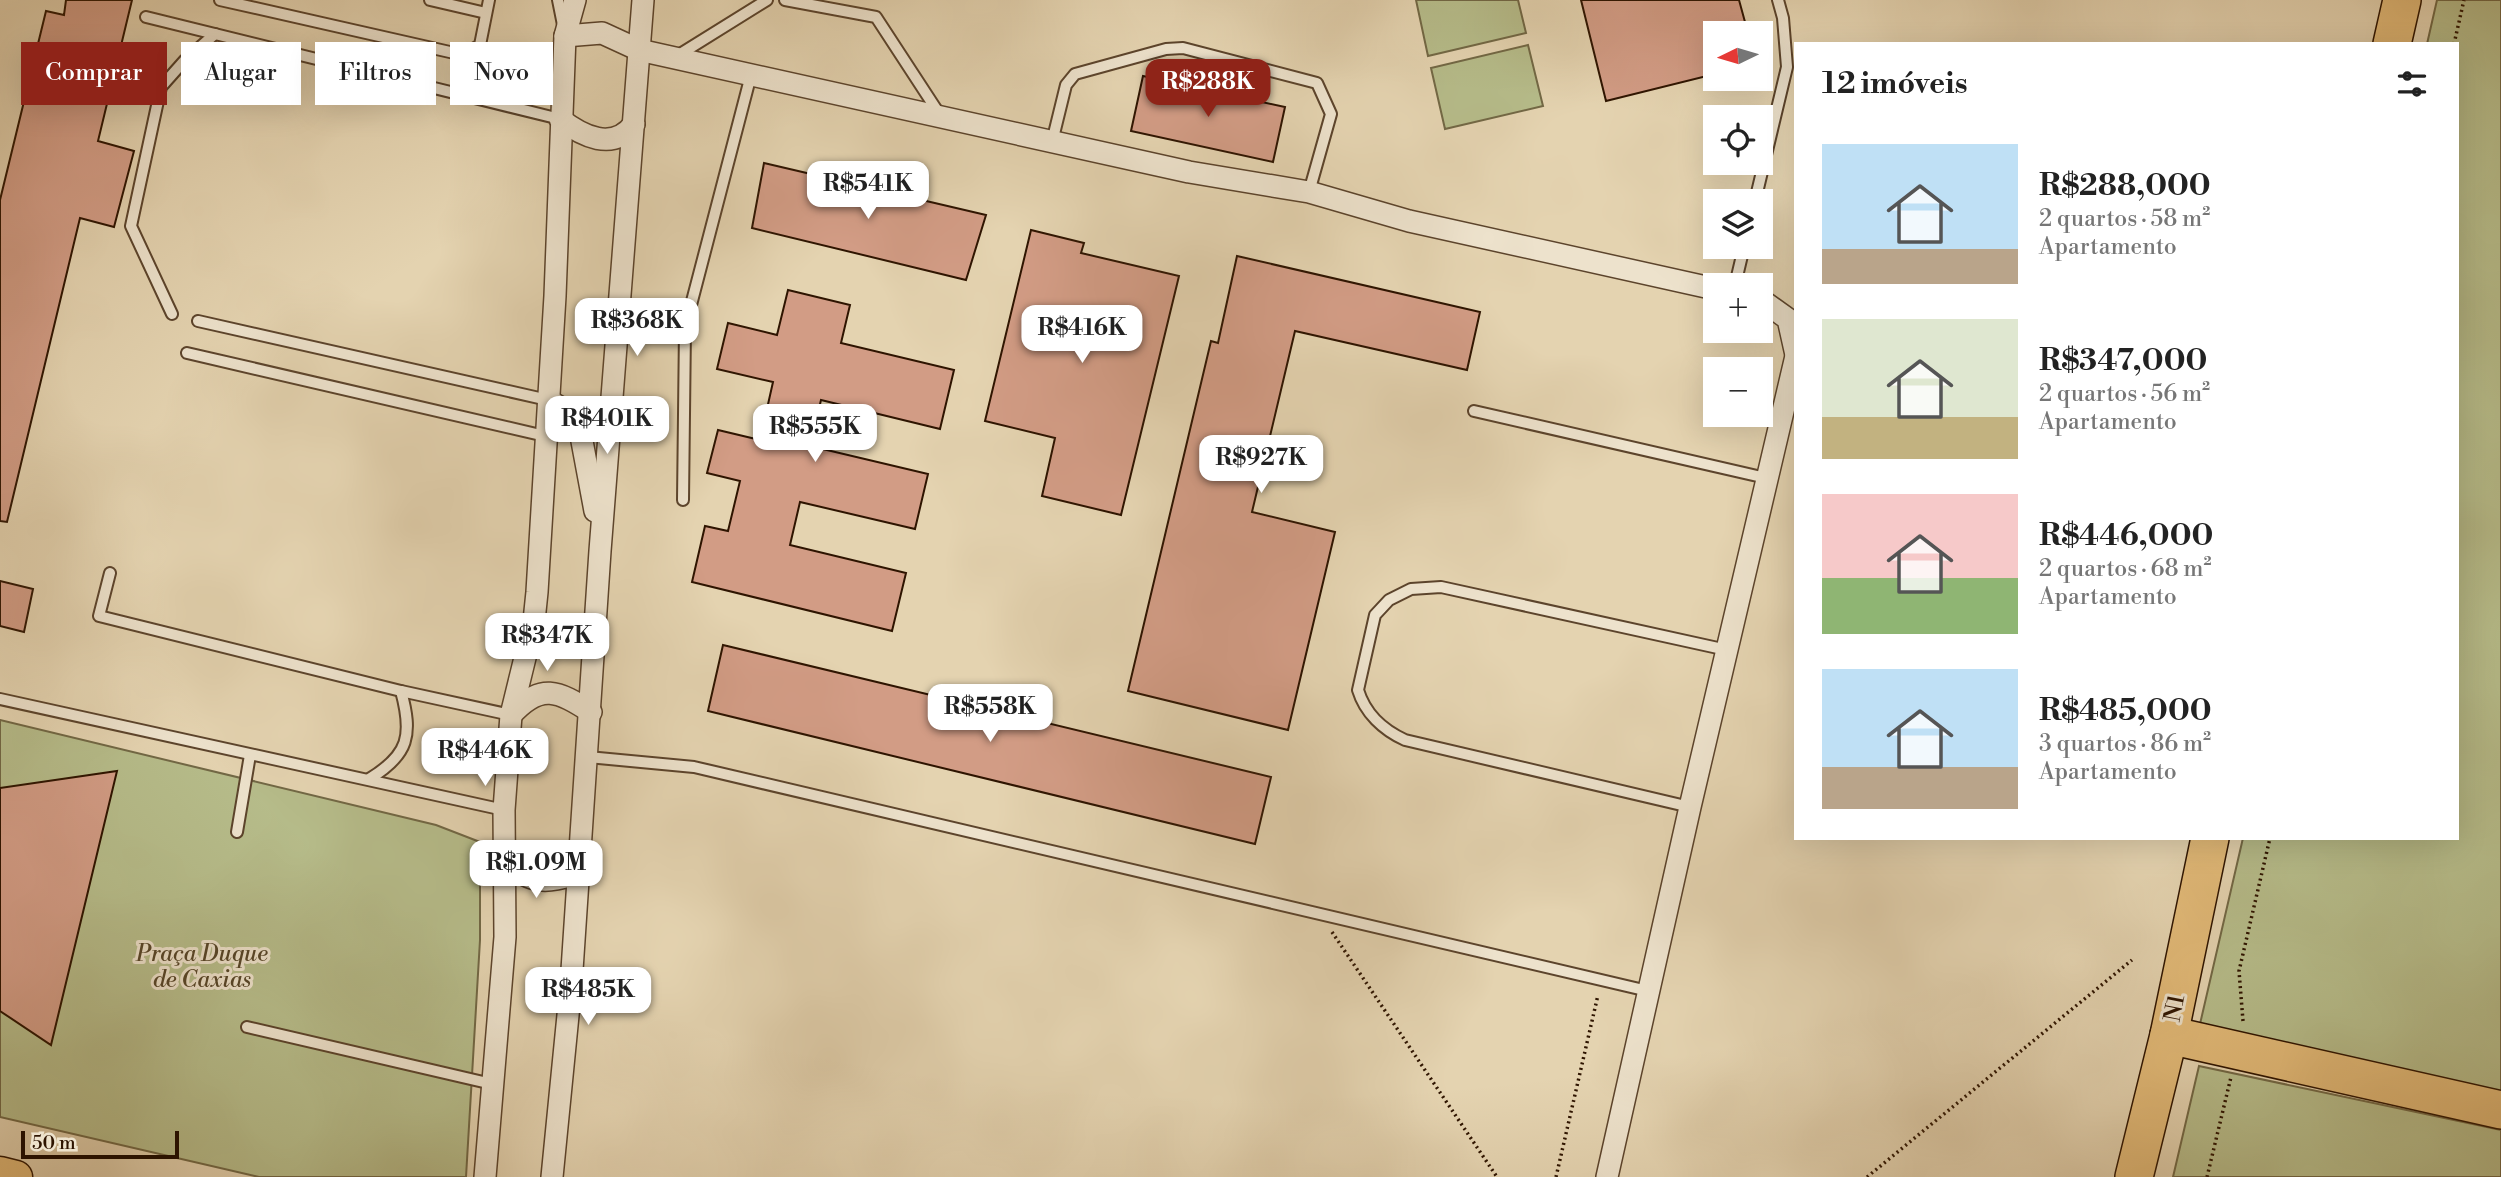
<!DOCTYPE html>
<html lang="pt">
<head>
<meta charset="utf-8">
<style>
  body { margin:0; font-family:"Libre Bodoni",serif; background:#f6f6f6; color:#222; height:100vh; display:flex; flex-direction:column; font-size:26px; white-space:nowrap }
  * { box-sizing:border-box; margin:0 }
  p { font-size:23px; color:#767676 }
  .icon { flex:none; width:38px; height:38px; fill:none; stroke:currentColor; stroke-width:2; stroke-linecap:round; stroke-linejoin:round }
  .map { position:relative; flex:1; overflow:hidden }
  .details { position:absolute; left:1794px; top:42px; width:665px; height:798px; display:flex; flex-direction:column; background:#fff; border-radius:0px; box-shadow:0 7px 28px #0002 }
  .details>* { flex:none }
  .hud { position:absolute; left:21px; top:42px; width:665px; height:63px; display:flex; gap:14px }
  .needle { width:46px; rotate:265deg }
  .controls { position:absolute; left:1703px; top:21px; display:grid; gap:14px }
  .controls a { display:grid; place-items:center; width:70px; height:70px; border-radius:0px; background:#fff; box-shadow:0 7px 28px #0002; font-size:35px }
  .scale { position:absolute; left:21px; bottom:18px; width:158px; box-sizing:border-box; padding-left:7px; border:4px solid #2e1400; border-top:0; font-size:19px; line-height:24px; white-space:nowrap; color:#2e1400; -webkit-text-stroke:5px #ede2cc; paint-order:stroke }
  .price { position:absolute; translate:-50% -60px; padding:0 16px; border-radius:14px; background:#fff; color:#222; font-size:23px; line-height:46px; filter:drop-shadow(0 2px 4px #0008) }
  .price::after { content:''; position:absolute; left:50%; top:42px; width:21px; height:16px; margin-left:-10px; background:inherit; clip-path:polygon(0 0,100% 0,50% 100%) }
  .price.selected { background:#8f2418; color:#fff }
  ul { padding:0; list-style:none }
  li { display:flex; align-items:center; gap:21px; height:175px; padding:0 28px }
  li span { display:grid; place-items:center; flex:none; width:196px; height:140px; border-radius:0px; color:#555 }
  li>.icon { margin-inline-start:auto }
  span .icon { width:84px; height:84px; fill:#fffc; stroke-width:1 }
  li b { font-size:30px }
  h2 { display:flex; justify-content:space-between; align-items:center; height:84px; padding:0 28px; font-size:30px }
  .tag { padding:0 24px; border-radius:0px; background:#fff; box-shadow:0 7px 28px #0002; font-size:24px; line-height:63px }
  .tag.selected { background:#8f2418; color:#fff }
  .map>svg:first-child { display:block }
  .green { fill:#b6bc8a; stroke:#726845; stroke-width:2 }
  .building { fill:#d29c85; stroke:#2e1400; stroke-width:2 }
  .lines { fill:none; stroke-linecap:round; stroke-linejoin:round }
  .lane-casing { stroke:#5c442c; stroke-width:14 }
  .street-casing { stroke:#5c442c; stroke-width:24 }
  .primary-casing { stroke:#2e1400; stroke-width:35 }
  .highway-casing { stroke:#2e1400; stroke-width:40 }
  .path { stroke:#2e1400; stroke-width:3.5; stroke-dasharray:2 3.5; stroke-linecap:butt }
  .lane { stroke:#ede2cc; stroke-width:10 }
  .street { stroke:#ede2cc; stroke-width:21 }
  .primary { stroke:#e2ba78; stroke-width:32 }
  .highway { stroke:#e2ba78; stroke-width:37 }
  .labels { text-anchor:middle; stroke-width:6; stroke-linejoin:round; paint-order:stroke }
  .park-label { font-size:23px; font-style:italic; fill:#574629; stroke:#ede2cc }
  .street-label { font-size:23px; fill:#2e1400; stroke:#ede2cc }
</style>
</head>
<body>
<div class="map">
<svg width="2501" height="1177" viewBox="0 0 2501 1177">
  <rect width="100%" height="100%" fill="#e4d3b0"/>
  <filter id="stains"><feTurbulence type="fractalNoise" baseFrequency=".00286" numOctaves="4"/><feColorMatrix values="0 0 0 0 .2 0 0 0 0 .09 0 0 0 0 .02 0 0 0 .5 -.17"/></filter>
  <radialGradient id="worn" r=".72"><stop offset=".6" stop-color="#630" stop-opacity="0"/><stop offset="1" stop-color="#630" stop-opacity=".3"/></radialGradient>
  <g class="green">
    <polygon points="1416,0 1518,0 1526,33 1428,56"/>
    <polygon points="2437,0 2501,0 2501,1101 2197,1037 2243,838 2457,838 2457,44 2427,44"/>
    <polygon points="1528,45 1543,106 1445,129 1431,68"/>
    <polygon points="0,720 436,825 480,842 480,940 466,1177 259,1177 0,1117"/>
    <polygon points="2199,1066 2501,1130 2501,1177 2173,1177"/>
  </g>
  <g class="building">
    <polygon points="66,0 132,0 98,141 134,151 114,227 80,218 7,522 0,521 0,200 46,11 64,15"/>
    <polygon points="1581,0 1739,0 1748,33 1715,33 1715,74 1606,101"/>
    <polygon points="1143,76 1285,107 1273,162 1131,131"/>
    <polygon points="764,163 986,215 966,280 752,228"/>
    <polygon points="1031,230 1084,243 1081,253 1179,276 1121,515 1042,496 1055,438 985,421"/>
    <polygon points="1237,256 1480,312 1467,370 1295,331 1252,512 1335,532 1288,730 1128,691 1211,341 1218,343"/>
    <polygon points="788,290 850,305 841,343 954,370 940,429 821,400 810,446 928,474 915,529 800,502 790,545 906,573 892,631 692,582 705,526 728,531 740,481 707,473 718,430 760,440 773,382 717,369 728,323 777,335"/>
    <polygon points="0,581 33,589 24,632 0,626"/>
    <polygon points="723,645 1271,777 1255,844 708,711"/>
    <polygon points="117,771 51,1045 0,1011 0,788"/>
  </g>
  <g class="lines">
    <defs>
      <g id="lane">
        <polyline points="220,0 463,55 480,45 489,0"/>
        <polyline points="430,0 486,13"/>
        <polyline points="558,0 563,25"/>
        <polyline points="785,0 876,17 940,115"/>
        <polyline points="146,17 560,119"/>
        <polyline points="677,56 767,0"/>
        <polyline points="1052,142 1066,85 1075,74 1166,49 1183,48 1317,83 1331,114 1309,192"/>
        <polyline points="1755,201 1787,67 1783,18 1778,0"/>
        <polyline points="1735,285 1744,247"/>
        <polyline points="172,314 131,226 161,87 185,60 215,34"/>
        <polyline points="198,321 548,400"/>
        <polyline points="187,353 545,436"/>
        <polyline points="1474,411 1766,478"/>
        <polyline points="683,500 685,328 751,75"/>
        <polyline points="110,573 99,616 401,691 511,715"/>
        <polyline points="0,699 504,810"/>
        <polyline points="588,757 694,767 1648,991"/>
        <path d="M369 779C409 755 413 735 401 691"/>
        <path d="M1690 807 1405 740C1383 730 1365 713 1358 690L1375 615 1389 600 1411 589 1441 587 1727 650"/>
        <polyline points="237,832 250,755"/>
        <polyline points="247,1027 492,1084"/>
      </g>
      <g id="street">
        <polyline points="565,36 602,33 639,50 1189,172 1309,192 1409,221 1715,289"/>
        <path d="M560 119C582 136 613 152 634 124"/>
        <polyline points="1760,299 1788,319 1796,355"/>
        <polyline points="548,400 571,414 579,425 595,511"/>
        <path d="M511 715C541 682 558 691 591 712"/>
        <path d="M505 862C534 884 544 884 579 873"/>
        <polyline points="485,1177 505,937 504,810 511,715 534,621 537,592 555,296 565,36 575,0"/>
        <polyline points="552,1177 571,985 600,551 643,0"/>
        <polyline points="1607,1177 1690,807 1796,356"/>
      </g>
      <polyline id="primary" points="0,1173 16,1177"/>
      <g id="highway">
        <polyline points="2392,44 2402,0"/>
        <polyline points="2169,1035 2501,1110"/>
        <polyline points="2134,1177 2169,1035 2210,838"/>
      </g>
    </defs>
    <use href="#lane" class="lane-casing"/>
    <use href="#street" class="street-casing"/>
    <use href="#primary" class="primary-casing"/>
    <use href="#highway" class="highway-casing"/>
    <g class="path">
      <polyline points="2454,44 2464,0"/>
      <polyline points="1332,932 1497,1177"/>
      <polyline points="2243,1021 2239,971 2270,838"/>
      <polyline points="1556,1177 1598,995"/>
      <polyline points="1867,1177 2132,960"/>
      <polyline points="2207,1177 2231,1077"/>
    </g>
    <use href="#lane" class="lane"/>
    <use href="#street" class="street"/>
    <use href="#primary" class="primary"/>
    <use href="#highway" class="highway"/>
  </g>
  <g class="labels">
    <g class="park-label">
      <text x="202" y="961">Praça Duque<tspan x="202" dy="26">de Caxias</tspan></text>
    </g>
    <g class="street-label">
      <text transform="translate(2174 1008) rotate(-79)" y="8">N1</text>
    </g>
  </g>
  <rect width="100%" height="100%" filter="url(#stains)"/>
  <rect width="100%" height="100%" fill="url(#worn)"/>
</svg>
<div class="controls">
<a><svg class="needle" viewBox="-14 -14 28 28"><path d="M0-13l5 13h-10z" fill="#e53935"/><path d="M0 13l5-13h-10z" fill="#767676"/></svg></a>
<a><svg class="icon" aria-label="locate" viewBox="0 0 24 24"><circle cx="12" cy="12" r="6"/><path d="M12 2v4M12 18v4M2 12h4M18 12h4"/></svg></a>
<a><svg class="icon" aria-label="layers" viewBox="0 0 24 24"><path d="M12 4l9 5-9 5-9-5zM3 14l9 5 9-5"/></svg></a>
<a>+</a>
<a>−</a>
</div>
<div class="scale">50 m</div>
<b class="price selected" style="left:1208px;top:119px">R$288K</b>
<b class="price" style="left:868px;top:221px">R$541K</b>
<b class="price" style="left:637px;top:358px">R$368K</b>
<b class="price" style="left:1082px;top:365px">R$416K</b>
<b class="price" style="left:607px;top:456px">R$401K</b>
<b class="price" style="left:815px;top:464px">R$555K</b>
<b class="price" style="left:1261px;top:495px">R$927K</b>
<b class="price" style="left:547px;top:673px">R$347K</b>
<b class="price" style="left:990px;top:744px">R$558K</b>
<b class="price" style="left:485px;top:788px">R$446K</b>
<b class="price" style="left:536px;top:900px">R$1.09M</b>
<b class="price" style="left:588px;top:1027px">R$485K</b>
<div class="hud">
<a class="tag selected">Comprar</a>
<a class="tag">Alugar</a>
<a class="tag">Filtros</a>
<a class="tag">Novo</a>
</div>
<section class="details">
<h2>12 imóveis<svg class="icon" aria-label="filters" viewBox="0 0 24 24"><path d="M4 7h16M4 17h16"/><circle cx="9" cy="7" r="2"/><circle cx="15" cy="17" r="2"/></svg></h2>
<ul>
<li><span style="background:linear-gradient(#bfe0f5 75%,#b9a48a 0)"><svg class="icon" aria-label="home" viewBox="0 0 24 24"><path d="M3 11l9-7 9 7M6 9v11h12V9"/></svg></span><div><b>R$288,000</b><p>2 quartos · 58 m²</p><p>Apartamento</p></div></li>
<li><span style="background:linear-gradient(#dfe7d0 70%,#c2b280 0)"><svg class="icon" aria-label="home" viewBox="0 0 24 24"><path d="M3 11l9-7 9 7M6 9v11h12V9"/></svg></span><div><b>R$347,000</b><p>2 quartos · 56 m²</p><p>Apartamento</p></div></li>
<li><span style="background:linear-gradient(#f6c9c9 60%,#8fb573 0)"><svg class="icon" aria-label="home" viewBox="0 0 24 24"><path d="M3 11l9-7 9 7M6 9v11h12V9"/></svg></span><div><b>R$446,000</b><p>2 quartos · 68 m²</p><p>Apartamento</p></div></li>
<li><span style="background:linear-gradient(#bfe0f5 70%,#b9a48a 0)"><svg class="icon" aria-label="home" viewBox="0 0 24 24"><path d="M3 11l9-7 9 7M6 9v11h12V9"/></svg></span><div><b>R$485,000</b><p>3 quartos · 86 m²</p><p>Apartamento</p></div></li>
</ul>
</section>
</div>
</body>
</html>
